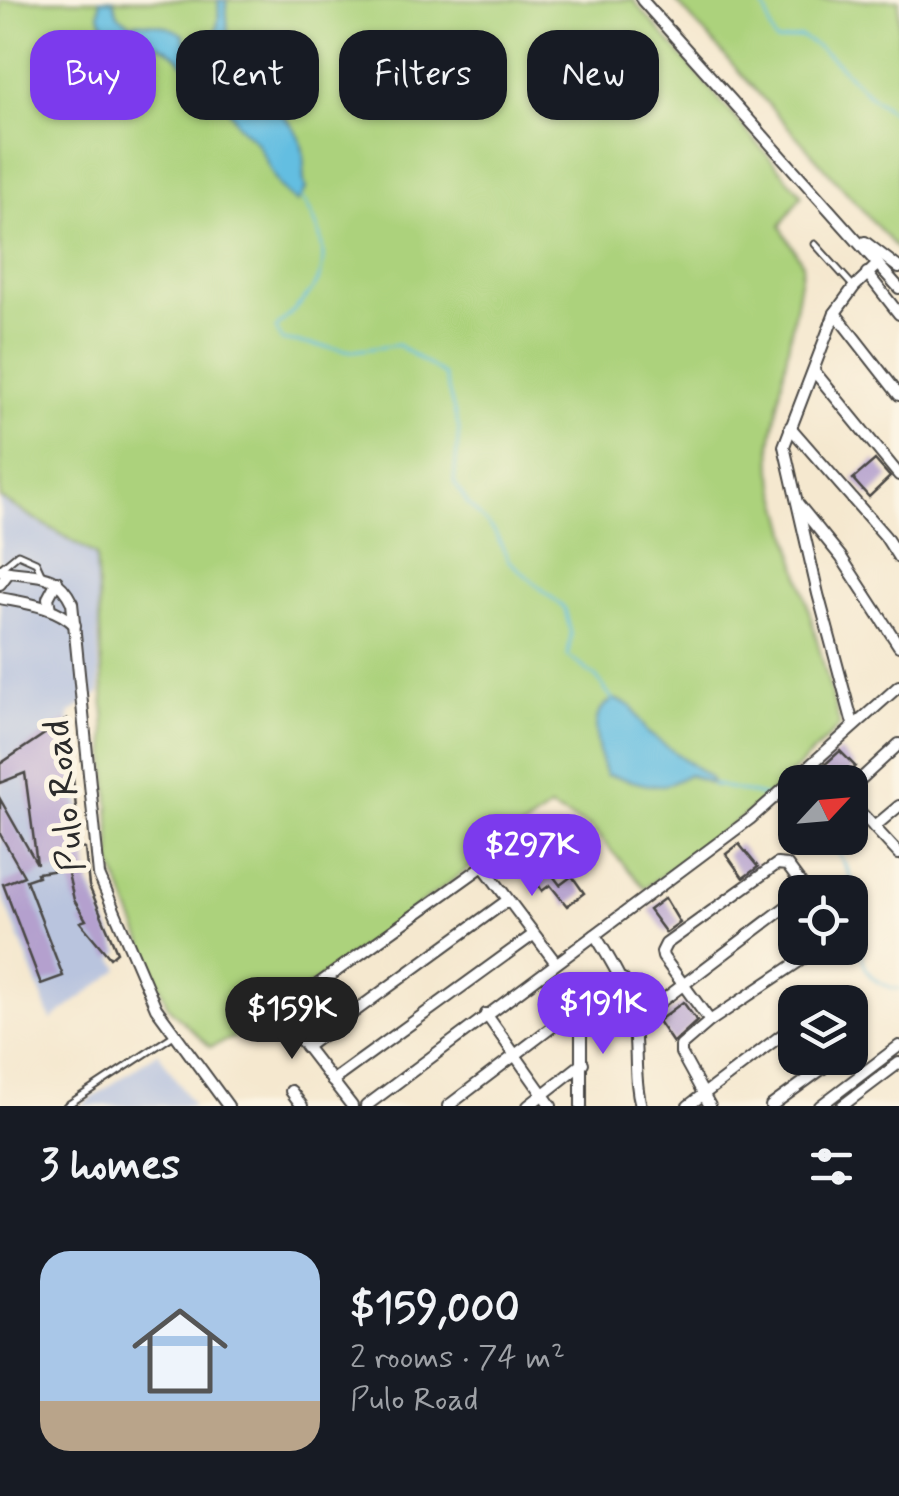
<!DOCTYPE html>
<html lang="en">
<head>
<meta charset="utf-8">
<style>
  body { margin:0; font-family:Mynerve,sans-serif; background:#20242c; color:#f1f3f6; height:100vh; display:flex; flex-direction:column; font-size:38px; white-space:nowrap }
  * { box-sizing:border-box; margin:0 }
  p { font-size:32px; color:#9ea1a6 }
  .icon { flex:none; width:55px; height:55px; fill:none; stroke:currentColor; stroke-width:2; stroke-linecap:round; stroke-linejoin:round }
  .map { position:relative; height:1106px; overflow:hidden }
  .panel { display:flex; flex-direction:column; background:#171b24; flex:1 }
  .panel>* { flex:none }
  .banner { position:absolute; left:30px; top:30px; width:840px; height:90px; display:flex; gap:20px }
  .needle { width:65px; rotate:64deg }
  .tools { position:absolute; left:778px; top:765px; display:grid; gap:20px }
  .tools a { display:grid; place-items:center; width:90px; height:90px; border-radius:20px; background:#171b24; box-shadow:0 2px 8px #0004; font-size:50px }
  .price { position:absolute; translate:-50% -85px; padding:0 22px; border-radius:35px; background:#7c3aed; color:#fff; font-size:32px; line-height:65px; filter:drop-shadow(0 2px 5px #0008) }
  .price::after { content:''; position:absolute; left:50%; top:60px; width:30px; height:22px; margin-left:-15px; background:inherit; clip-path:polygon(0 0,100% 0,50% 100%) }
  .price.on { background:#222; color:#fff }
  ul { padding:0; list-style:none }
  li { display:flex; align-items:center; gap:30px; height:250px; padding:0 40px }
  li span { display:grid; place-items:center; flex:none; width:280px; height:200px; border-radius:30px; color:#555 }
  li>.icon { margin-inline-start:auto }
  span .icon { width:120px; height:120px; fill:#fffc; stroke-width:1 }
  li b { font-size:42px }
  h2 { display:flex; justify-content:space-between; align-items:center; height:120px; padding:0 40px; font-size:42px }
  .pill { padding:0 35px; border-radius:30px; background:#171b24; box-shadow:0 2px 8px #0004; font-size:35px; line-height:90px }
  .pill.on { background:#7c3aed; color:#fff }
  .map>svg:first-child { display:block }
  .industrial { fill:#b9c4de }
  .green { fill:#acd27c; stroke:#6c7e54; stroke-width:2.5 }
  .water { fill:#63bee1; stroke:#477486; stroke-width:2.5 }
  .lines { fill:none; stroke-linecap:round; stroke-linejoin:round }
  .stream { stroke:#63bee1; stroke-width:2.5 }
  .building { fill:#b4a0ce }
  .lane-casing { stroke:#494744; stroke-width:9 }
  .street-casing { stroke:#494744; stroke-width:14 }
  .lane { stroke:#fff; stroke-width:5 }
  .street { stroke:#fff; stroke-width:10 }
  .labels { text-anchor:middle; stroke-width:10; stroke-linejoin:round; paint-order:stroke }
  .street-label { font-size:38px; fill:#2b2b2b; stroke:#fcf5e5 }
</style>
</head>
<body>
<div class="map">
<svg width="899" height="1106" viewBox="0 0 899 1106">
  <rect width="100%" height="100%" fill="#fcf5e5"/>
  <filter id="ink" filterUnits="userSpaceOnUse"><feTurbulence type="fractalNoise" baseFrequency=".01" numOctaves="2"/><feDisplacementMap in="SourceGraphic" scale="20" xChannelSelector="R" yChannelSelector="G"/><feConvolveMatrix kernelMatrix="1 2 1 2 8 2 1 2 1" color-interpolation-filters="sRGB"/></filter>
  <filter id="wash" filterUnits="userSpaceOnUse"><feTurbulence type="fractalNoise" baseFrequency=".0048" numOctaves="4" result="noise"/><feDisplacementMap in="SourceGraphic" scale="40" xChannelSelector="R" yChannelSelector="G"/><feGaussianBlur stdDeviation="2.25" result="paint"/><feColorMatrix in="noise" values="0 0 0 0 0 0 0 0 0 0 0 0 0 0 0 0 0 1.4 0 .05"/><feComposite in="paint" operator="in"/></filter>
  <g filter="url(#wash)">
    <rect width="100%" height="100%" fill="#f5e8cf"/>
    <g class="industrial">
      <polygon points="0,498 96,555 100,693 69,714 90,884 120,953 113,958 120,969 51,1020 0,889"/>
      <polygon points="158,1052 193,1106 81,1106"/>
    </g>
    <g class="green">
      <polygon points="0,0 633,0 802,195 780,226 803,264 771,443 772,472 840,726 761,803 645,888 590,827 550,808 248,1032 210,1047 168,1007 112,865 96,555 0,498"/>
      <polygon points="675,0 899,0 899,251"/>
    </g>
    <g class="water">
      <path d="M100 0H113L118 15 131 24C146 20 171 26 184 35V40L190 46C219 45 220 24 218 0H226L228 35 242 44 246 68 254 77 262 75 272 101 276 102 278 111C295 126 304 139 304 163 304 173 302 179 306 189L297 202C274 188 271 167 258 145 252 136 243 132 237 123 222 102 214 62 183 64 165 38 134 41 108 33L99 15Z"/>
      <path d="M614 699 631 706 648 733 709 777 714 785 688 774C655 797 642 780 606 775 600 759 590 725 601 710 604 705 609 703 614 699Z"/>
    </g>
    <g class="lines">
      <g class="stream">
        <path d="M759 0C772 14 766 28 777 42L801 37C835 55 841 70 867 93 877 102 889 109 899 118"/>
        <path d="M300 195C317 219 333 258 315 286 306 301 288 315 276 328L281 340 352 351 398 345 444 375 459 429 454 482 468 504 494 531 509 561 565 609 571 634 568 656 596 677 614 701"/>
        <polyline points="712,784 767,797"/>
        <polyline points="781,802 795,811"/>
        <path d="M827 838C842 854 853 880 858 901 867 939 847 980 899 989"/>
      </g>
    </g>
    <g id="blocks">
      <g class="building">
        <polygon points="875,460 890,477 869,497 853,479"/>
        <polygon points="67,719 80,848 85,849 89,886 117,952 110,958 80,922 86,920 74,900 67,869 37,873 38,876 26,880 63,976 41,984 3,884 24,876 0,834 0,799 37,864 25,773 0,783 0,764"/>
        <polygon points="840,751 855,766 843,782 834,782 821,768"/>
        <polygon points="531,833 544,851 538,856 560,885 572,876 584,893 567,906 550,885 542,891 514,846"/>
        <polygon points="739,844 758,867 743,878 726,854"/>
        <polygon points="665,898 680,923 666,933 649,910"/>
        <polygon points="683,1002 697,1021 673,1043 658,1021"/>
      </g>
    </g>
  </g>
  <g filter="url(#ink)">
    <use href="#blocks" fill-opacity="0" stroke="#494744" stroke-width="2.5"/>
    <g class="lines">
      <defs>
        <g id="lane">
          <polyline points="815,244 853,286"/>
          <polyline points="1,568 18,554 36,562 42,575"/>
          <polyline points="66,1106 174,1035"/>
        </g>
        <g id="street">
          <polyline points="642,0 899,288"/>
          <polyline points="865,242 899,268"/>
          <polyline points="867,273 899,314"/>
          <polyline points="835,313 899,395"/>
          <polyline points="814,371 899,475"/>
          <polyline points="790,427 885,536 899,558"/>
          <polyline points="798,504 841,557 899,646"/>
          <path d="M0 570C32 578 55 567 72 603L99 875 156 1008 228 1106"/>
          <polyline points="0,584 9,572"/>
          <path d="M0 598C25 603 56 606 75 625"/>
          <polyline points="50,609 48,598 57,581"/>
          <polyline points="853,724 818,594 784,446 835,313 854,287 878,264"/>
          <polyline points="850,789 899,744"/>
          <polyline points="850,801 899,854"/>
          <polyline points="874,827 899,806"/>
          <path d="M595 935C612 963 628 987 633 1020 638 1049 633 1077 641 1106"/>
          <polyline points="486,1014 551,1106"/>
          <polyline points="710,1021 663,957 662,952 666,944 777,864 787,865 807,892"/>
          <polyline points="634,1022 795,900"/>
          <polyline points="306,1047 508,900"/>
          <polyline points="332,1081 533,935"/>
          <polyline points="291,1091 302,1106"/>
          <polyline points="352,1106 284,1018 282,1010 483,866 556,963"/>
          <polyline points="366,1106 750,819 899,686"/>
          <polyline points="448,1106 581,1005 623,979"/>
          <polyline points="528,1106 583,1063"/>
          <polyline points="581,1106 581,1005"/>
          <polyline points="688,1106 795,1025"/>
          <polyline points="710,1106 681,1053 681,1046 710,1021 819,948"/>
          <polyline points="771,1106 837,1058"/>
          <polyline points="820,1106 899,1046"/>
          <polyline points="842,1106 899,1063"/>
        </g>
      </defs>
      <use href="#lane" class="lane-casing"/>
      <use href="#street" class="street-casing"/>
      <use href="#lane" class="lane"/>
      <use href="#street" class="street"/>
    </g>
  </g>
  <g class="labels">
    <g class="street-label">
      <text transform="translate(63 796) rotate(-96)" y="13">Pulo Road</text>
    </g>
  </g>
</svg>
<div class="tools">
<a><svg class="needle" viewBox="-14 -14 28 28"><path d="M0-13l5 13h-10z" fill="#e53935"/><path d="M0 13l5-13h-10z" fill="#9ea1a6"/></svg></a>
<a><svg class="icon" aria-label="locate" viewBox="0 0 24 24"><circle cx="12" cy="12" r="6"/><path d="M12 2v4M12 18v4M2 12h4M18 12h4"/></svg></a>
<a><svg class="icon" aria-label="layers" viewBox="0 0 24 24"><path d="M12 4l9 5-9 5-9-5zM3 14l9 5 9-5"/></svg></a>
</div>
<b class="price" style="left:532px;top:899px">$297K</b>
<b class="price" style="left:603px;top:1057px">$191K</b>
<b class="price on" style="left:292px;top:1062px">$159K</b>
<div class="banner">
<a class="pill on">Buy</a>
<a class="pill">Rent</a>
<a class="pill">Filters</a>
<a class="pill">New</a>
</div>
</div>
<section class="panel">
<h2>3 homes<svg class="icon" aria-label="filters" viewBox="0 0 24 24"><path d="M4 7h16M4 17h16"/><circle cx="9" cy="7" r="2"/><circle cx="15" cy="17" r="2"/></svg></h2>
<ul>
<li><span style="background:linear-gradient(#a9c7e8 75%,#b9a48a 0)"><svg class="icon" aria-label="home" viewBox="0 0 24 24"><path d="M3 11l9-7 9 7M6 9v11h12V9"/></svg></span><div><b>$159,000</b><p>2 rooms · 74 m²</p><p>Pulo Road</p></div></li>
</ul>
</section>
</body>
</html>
